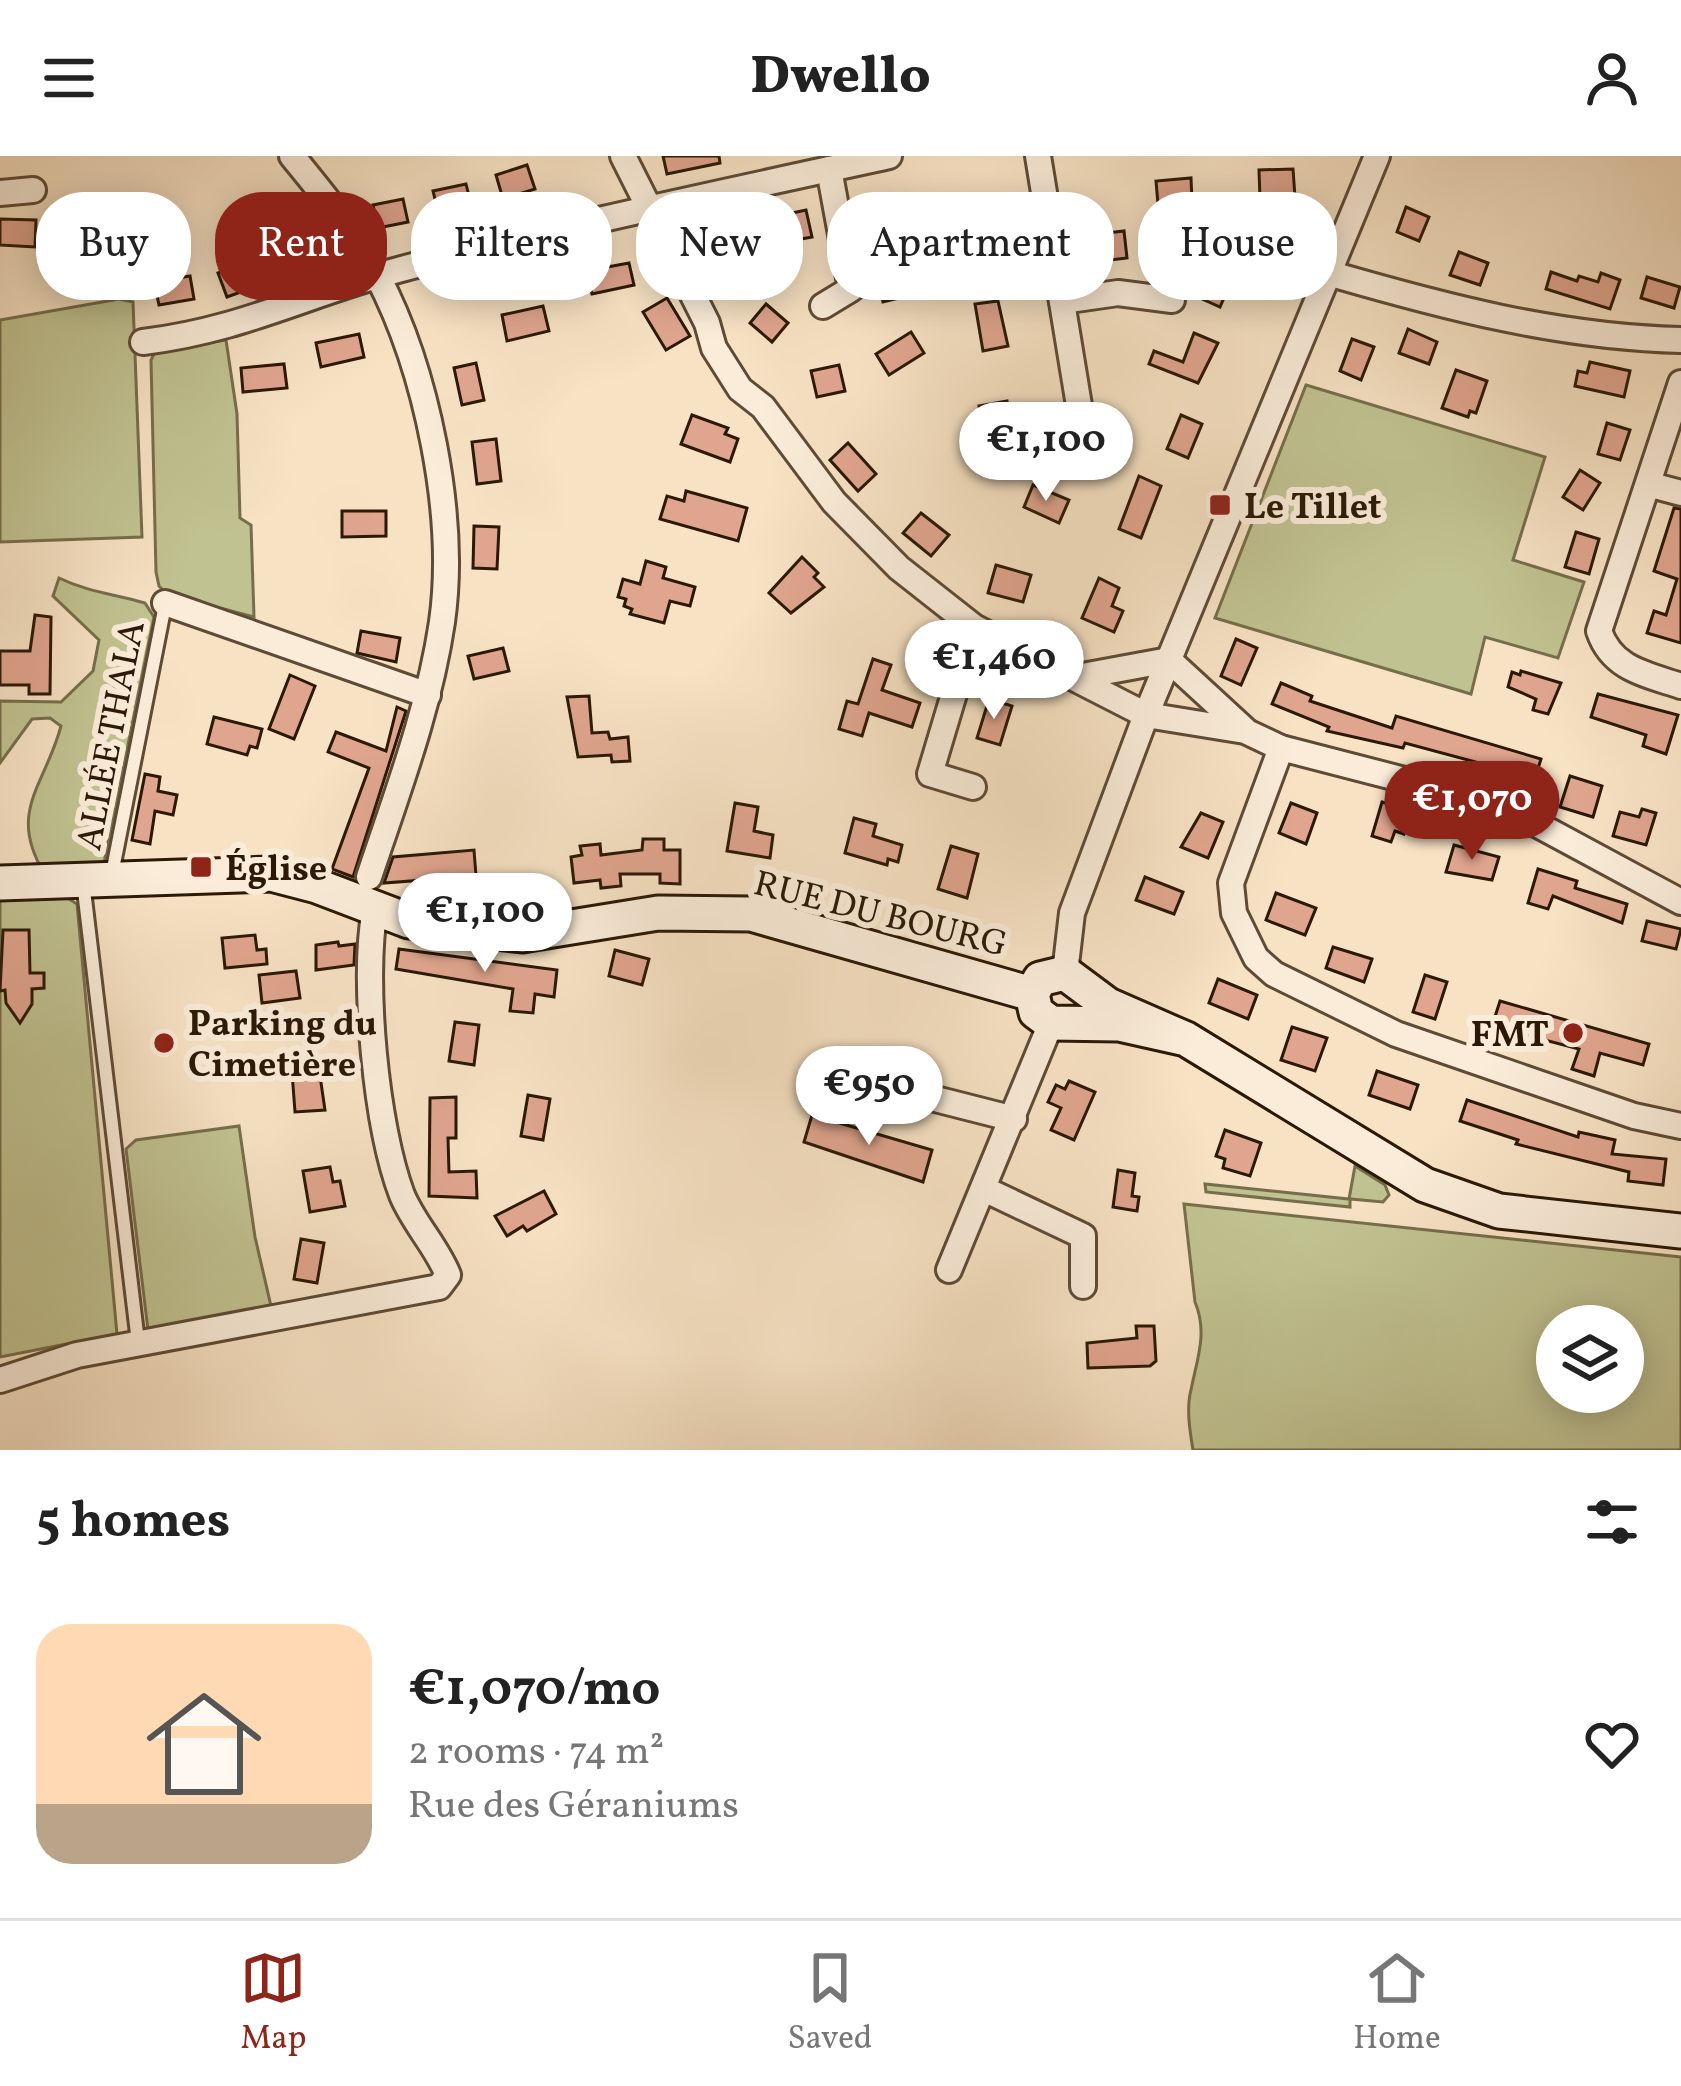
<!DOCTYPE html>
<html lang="en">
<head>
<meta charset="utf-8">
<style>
  body { margin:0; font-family:Vollkorn,serif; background:#f2f2f2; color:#222; height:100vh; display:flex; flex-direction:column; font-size:45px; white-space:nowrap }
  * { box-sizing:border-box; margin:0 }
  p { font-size:39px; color:#767676 }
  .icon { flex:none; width:66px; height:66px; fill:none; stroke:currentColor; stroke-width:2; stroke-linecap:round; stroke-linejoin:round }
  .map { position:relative; height:1294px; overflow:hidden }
  .details { display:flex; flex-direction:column; background:#fff; flex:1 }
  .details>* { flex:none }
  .top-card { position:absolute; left:36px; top:36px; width:1611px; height:108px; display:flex; gap:24px }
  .buttons { position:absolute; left:1536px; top:1149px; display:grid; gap:24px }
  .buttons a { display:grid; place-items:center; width:108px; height:108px; border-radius:50%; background:#fff; box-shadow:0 6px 30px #0003; font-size:60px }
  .price { position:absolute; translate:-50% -102px; padding:0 27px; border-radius:42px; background:#fff; color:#222; font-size:39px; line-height:78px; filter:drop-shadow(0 3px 6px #0008) }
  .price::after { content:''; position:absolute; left:50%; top:72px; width:36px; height:27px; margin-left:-18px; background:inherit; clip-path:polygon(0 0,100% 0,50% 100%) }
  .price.current { background:#8f2418; color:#fff }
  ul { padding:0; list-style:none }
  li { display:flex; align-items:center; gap:36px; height:300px; padding:0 36px }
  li+li { border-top:3px solid #e0e0e0 }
  li span { display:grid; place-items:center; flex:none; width:336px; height:240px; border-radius:36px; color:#555 }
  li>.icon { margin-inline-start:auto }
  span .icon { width:144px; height:144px; fill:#fffc; stroke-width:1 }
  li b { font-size:51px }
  h2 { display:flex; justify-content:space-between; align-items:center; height:144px; padding:0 36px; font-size:51px }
  .pill { padding:0 42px; border-radius:48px; background:#fff; box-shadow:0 6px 30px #0003; font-size:42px; line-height:108px }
  .pill.current { background:#8f2418; color:#fff }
  header { display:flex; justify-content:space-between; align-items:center; height:156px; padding:0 36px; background:#fff; font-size:54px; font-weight:800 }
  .tab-bar { display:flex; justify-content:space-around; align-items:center; height:168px; border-top:3px solid #e0e0e0; background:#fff; font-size:33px; color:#767676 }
  .tab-bar a { display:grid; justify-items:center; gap:6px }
  .tab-bar .current { color:#8f2418 }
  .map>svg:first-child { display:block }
  .green { fill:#c1c291; stroke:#766e4b; stroke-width:3; fill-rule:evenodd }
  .building { fill:#e0a58f; stroke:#2b1905; stroke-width:3 }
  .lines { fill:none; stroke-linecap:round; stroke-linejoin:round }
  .lane-casing { stroke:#5e4b35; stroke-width:18 }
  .street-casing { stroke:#5e4b35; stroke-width:30 }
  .secondary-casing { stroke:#2b1905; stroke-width:39 }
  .lane { stroke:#faecd9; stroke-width:12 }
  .street { stroke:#faecd9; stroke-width:24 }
  .secondary { stroke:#faecd9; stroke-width:33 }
  .poi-dot { fill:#8f2418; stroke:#faecd9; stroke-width:4.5 }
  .labels { text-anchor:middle; stroke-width:12; stroke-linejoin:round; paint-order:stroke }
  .poi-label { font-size:36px; font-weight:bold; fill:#2b1905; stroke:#faecd9; text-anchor:start }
  .street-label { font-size:36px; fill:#2b1905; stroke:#faecd9 }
</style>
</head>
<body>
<header><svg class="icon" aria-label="menu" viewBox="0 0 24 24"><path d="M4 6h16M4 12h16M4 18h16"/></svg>Dwello<svg class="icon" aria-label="person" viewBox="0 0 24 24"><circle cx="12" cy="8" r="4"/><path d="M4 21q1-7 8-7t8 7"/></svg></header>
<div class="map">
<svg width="1681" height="1294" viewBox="0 0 1681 1294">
  <rect width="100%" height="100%" fill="#f7e2c4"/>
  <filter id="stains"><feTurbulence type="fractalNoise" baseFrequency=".00167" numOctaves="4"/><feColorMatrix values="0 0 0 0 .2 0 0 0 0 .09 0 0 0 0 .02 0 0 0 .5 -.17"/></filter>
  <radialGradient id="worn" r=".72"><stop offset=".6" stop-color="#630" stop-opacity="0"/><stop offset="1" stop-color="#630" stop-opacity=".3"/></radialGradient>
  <g class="green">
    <polygon points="119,143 133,146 142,381 0,386 0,164"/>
    <polygon points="226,184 237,258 240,362 251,369 254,461 167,438 159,430 156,416 151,204 156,194"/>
    <polygon points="1306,229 1545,301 1513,404 1584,426 1558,502 1485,481 1471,538 1215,462"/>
    <path d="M59 422C88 436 114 438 145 447L154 461 103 712 44 717C7 655 45 630 61 570L50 562 32 563 0 607V545L61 546 93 515 99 484 53 440Z"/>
    <polygon points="63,739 77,748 117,1178 0,1201 0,742"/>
    <polygon points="239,970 255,1081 271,1150 148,1174 126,993 136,984"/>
    <polygon points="1355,1010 1385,1029 1389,1039 1383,1046 1350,1043 1350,1051 1206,1036 1205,1028 1349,1043"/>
    <path d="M1184 1048 1681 1101V1294H1193C1190 1276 1186 1252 1191 1234 1197 1203 1208 1177 1195 1146ZM1557 1170H1623V1236H1557Z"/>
  </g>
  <g class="building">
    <polygon points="663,0 719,0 720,7 667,18"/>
    <polygon points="527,9 535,33 503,43 496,19"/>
    <polygon points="1293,13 1295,41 1260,43 1259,14"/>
    <polygon points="1191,22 1192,45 1158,48 1156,25"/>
    <polygon points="466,28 472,52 439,59 433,35"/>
    <polygon points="403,43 408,66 378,72 373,49"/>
    <polygon points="71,44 96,47 89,102 64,99"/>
    <polygon points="899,45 904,68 868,76 863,53"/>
    <polygon points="1406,51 1429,61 1419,85 1397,76"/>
    <polygon points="806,54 812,81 774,88 769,62"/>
    <polygon points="294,62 310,100 285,111 270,73"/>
    <polygon points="0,63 36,64 35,91 0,89"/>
    <polygon points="739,68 742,83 732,85 735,95 705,101 699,76"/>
    <polygon points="983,68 999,68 1003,89 967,95 963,71"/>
    <polygon points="1124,75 1127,102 1085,107 1081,80"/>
    <polygon points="1459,96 1488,107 1480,129 1450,119"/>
    <polygon points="1216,103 1243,115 1237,128 1231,126 1220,151 1200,142"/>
    <polygon points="901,104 908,140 883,146 876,108"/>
    <polygon points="249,106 257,130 227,141 218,117"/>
    <polygon points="629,107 634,129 592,138 586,115"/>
    <polygon points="1551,116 1577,125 1579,120 1598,126 1601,117 1620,124 1610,153 1546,133"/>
    <polygon points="190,120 194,143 159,149 154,126"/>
    <polygon points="1647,121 1680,131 1674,152 1641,142"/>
    <polygon points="667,142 690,180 666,194 643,156"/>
    <polygon points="998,145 1008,190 983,195 975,148"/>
    <polygon points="766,148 788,167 772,186 750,167"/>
    <polygon points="543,150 549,175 507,185 502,159"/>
    <polygon points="1408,173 1437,186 1429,208 1399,197"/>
    <polygon points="911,176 924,197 889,219 876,198"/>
    <polygon points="1194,177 1218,187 1198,227 1149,208 1154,195 1183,206"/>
    <polygon points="359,178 364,201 321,211 316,187"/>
    <polygon points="1352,183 1374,191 1361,224 1340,215"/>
    <polygon points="1590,206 1630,215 1624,241 1575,230 1578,215 1587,217"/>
    <polygon points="476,207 484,244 462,249 454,212"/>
    <polygon points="284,208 287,232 243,236 241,212"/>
    <polygon points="839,209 845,235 817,241 811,215"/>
    <polygon points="1456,214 1487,225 1476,257 1470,255 1468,261 1442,252"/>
    <polygon points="1007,245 1013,281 984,286 979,250"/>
    <polygon points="692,259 728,272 725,278 738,283 730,306 681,288"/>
    <polygon points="1181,259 1202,268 1188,302 1167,293"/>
    <polygon points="1607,267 1630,274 1620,304 1598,298"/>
    <polygon points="496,283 501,325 477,328 472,286"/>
    <polygon points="848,287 876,318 858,335 830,304"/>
    <polygon points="1580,314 1600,327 1583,354 1563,341"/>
    <polygon points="1139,320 1161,330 1141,382 1119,373"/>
    <polygon points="1033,329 1069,344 1059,367 1024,351"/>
    <polygon points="686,335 747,352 738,385 660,363 667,340 684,345"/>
    <polygon points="1674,352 1681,353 1681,487 1647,477 1654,455 1666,459 1677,423 1654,415"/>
    <polygon points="342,355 386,355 386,380 342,381"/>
    <polygon points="921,357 949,379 931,400 903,377"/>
    <polygon points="474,370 499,371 497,413 473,412"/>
    <polygon points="1576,376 1599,383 1589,418 1565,411"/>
    <polygon points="802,401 818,417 814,421 824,431 791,457 769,437"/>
    <polygon points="646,405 666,411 663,422 695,431 690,450 670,445 664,467 630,458 632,453 624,450 626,443 618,441 623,423 640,428"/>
    <polygon points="996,409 1031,419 1023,446 988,437"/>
    <polygon points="1099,422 1119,432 1112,450 1123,455 1114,476 1082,462"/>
    <polygon points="35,459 51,461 50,538 29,538 29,529 0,529 0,495 30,495"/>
    <polygon points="361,475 400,482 396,506 357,497"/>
    <polygon points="1236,483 1257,492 1241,529 1221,520"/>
    <polygon points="503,492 509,515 474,523 468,500"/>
    <polygon points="873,503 891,509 882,534 920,547 912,571 869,557 862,580 839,573 847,545 858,548"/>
    <polygon points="1521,515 1561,527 1548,558 1533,554 1536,543 1508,531 1512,516 1520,519"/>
    <polygon points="290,519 315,530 294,583 269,573"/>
    <polygon points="1281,527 1312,540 1310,545 1392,572 1396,560 1541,603 1535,622 1405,587 1403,592 1327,575 1329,571 1272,548"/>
    <polygon points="1598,538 1678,559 1666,598 1643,590 1646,579 1591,561"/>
    <polygon points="589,540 592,577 608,576 610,583 628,581 630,605 612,606 611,599 578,601 567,541"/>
    <polygon points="989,543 1012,550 1000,589 977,582"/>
    <polygon points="397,551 406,555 353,721 332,713 369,612 328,596 336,576 386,595"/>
    <polygon points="214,561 262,573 257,592 250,590 247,599 207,588"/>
    <polygon points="145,618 160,621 158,635 177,639 173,659 155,655 150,688 132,684"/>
    <polygon points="1570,620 1602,630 1593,661 1560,651"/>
    <polygon points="1382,646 1412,655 1404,678 1395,675 1391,686 1372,680"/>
    <polygon points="735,647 758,651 754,675 773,679 770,702 727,695"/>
    <polygon points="1291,647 1317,657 1306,688 1279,677"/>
    <polygon points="1642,653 1656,657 1646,689 1613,680 1620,656 1639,661"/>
    <polygon points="1201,657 1223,666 1208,702 1181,691"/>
    <polygon points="854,662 876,668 873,680 902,689 898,706 888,703 887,709 845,697"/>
    <polygon points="643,683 664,683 664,694 680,694 680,728 660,727 660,718 620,718 621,730 601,732 600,724 574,727 571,701 582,699 580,690 600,688 601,699 642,694"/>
    <polygon points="1454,689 1499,701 1492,724 1446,716"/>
    <polygon points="951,690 978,698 967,742 938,733"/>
    <polygon points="474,694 476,720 384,727 393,701"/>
    <polygon points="1538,713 1577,725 1575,732 1627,748 1622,767 1553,740 1548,753 1528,747"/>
    <polygon points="1145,721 1183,736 1174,758 1136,744"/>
    <polygon points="1276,737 1316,752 1305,779 1266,764"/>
    <polygon points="1647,765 1681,773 1676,793 1642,785"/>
    <polygon points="3,774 29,774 30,817 44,817 44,832 32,833 32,848 20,867 6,847 5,834 0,835"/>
    <polygon points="255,779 257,794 266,793 267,808 225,812 222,782"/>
    <polygon points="338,786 339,790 355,788 354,809 316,814 316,789"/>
    <polygon points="1333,791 1372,803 1364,826 1326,812"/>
    <polygon points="399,793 557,814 554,841 535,838 533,857 510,855 513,833 396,813"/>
    <polygon points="615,794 649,803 642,829 609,820"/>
    <polygon points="296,815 300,842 262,847 259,819"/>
    <polygon points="1425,819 1447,826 1435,863 1413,856"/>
    <polygon points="1218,823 1257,839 1248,863 1209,847"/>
    <polygon points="1500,845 1649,888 1643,909 1600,897 1594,920 1572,913 1579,893 1492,870"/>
    <polygon points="455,866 479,869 474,909 449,905"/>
    <polygon points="1292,871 1327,882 1315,915 1281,904"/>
    <polygon points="319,913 325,954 295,956 292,916"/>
    <polygon points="1377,915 1418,929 1410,953 1369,939"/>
    <polygon points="1069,925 1095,936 1074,984 1051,974 1061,952 1048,946 1056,929 1065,933"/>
    <polygon points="528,939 550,943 543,984 521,980"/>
    <polygon points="456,941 456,982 448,982 449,1016 476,1015 477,1042 429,1040 430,942"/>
    <polygon points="1467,944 1578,981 1579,976 1615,984 1612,998 1666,1003 1663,1029 1628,1025 1629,1016 1516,988 1518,984 1460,965"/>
    <polygon points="812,959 932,994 923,1026 804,986"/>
    <polygon points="1225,974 1261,987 1250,1020 1223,1012 1225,1003 1216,1000"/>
    <polygon points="330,1011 333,1026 340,1025 345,1050 310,1056 303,1015"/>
    <polygon points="1118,1014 1135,1017 1132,1040 1139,1041 1137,1055 1113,1051"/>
    <polygon points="544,1035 556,1058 527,1075 523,1070 507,1080 495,1060"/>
    <polygon points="301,1083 324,1087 317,1127 294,1123"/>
    <polygon points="1136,1170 1154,1170 1156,1205 1150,1210 1088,1212 1087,1187 1137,1182"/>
  </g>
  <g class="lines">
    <defs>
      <g id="lane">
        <polyline points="111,723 165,449"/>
        <polyline points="83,726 138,1186"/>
      </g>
      <g id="street">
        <path d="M292 0C322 37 355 76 377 119 427 214 457 360 442 466 429 554 397 637 369 721"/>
        <polyline points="623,0 707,167 714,192 740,233 763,251 834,346 899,412 974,471 1146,559 1245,575 1281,592 1501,649 1681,746"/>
        <polyline points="1038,0 1084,280 1115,292"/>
        <polyline points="0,37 33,34"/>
        <path d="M1328 117C1445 151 1559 181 1681 184"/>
        <polyline points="1062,145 1118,137 1172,144"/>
        <polyline points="823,150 851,133 829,13"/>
        <path d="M143 186C242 174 307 138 398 114 560 70 725 36 889 0"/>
        <path d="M1681 227 1599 475C1612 513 1645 518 1681 530"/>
        <polyline points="1651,329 1681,337"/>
        <polyline points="165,447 428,539"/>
        <polyline points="1169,504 1244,573"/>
        <polyline points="1077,521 1169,504"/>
        <polyline points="1281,592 1231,727 1234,757 1256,802 1274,818 1396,878 1634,960 1681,970"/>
        <polyline points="973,631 930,618 974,471"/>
        <polyline points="1065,817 1072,757 1146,559 1377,0"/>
        <polyline points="853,922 1014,963"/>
        <polyline points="984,1033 1083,1080 1083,1130"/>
        <polyline points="949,1114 1051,867"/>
        <path d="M0 1224 77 1199 439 1131 448 1119C437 1091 414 1068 402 1039 376 971 362 824 375 753"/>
      </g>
      <g id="secondary">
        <polyline points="0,727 271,718 317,730 409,765 522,779 658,757 751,758 1032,838"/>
        <polyline points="1186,883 1119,868 1051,867 1036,856 1032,838 1040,823 1065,817 1108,849 1186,883 1425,1029 1499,1055 1681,1075"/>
      </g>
    </defs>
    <use href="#lane" class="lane-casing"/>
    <use href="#street" class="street-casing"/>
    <use href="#secondary" class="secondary-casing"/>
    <use href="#lane" class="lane"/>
    <use href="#street" class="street"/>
    <use href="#secondary" class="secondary"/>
  </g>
  <g class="poi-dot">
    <rect x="1208" y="337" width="24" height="24" rx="6"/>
    <rect x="189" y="699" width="24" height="24" rx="6"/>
    <circle cx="1573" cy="877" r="12"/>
    <circle cx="164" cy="887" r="12"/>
  </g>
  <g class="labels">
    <g class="poi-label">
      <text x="1244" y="362">Le Tillet</text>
      <text x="225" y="724">Église</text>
      <text x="188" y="879">Parking du<tspan x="188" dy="41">Cimetière</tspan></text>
      <text x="1549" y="890" text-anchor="end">FMT</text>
    </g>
    <g class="street-label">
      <text transform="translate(109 579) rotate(-79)" y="13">ALLÉE THALA</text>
      <text transform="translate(881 756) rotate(14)" y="13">RUE DU BOURG</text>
    </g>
  </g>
  <rect width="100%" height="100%" filter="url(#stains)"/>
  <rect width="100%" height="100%" fill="url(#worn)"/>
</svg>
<div class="buttons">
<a><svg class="icon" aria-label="layers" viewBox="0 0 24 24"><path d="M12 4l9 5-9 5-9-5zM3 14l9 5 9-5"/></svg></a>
</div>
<b class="price" style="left:1046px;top:348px">€1,100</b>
<b class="price" style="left:994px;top:566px">€1,460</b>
<b class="price current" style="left:1472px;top:707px">€1,070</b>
<b class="price" style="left:485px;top:819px">€1,100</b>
<b class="price" style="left:869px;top:992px">€950</b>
<div class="top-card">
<a class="pill">Buy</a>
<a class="pill current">Rent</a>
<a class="pill">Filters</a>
<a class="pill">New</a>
<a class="pill">Apartment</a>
<a class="pill">House</a>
</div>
</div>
<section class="details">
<h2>5 homes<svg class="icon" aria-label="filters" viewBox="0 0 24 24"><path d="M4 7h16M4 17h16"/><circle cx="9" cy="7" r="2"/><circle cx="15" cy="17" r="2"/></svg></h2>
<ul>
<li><span style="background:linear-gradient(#ffd9b3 75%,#b9a48a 0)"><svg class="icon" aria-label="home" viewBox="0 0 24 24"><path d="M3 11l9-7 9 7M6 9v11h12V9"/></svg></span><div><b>€1,070/mo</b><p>2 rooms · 74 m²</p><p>Rue des Géraniums</p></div><svg class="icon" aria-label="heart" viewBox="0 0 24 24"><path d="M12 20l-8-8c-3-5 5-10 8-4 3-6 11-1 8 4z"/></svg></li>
</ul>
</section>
<nav class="tab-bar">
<a class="current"><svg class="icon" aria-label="map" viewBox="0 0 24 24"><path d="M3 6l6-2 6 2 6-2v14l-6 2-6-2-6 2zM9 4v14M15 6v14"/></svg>Map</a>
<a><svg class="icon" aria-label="saved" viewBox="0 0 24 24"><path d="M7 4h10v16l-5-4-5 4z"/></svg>Saved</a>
<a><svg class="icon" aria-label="home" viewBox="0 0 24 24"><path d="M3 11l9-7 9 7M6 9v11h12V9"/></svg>Home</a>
</nav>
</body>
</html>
